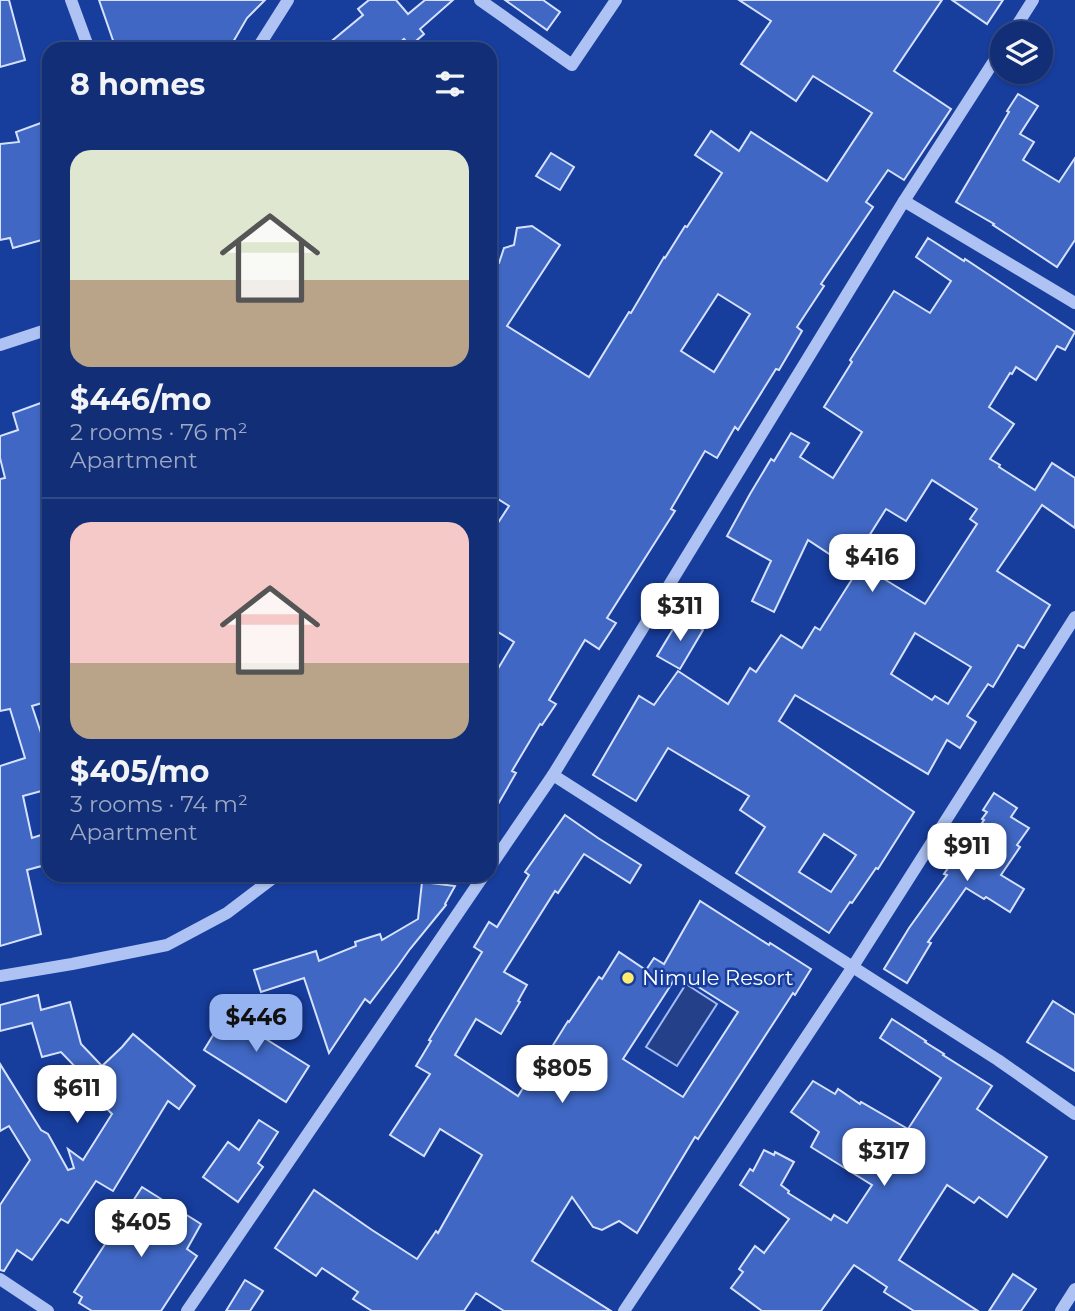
<!DOCTYPE html>
<html lang="en">
<head>
<meta charset="utf-8">
<style>
  body { margin:0; font-family:Montserrat,sans-serif; background:#1a367b; color:#f1f3f6; height:100vh; display:flex; flex-direction:column; font-size:26px; white-space:nowrap }
  * { box-sizing:border-box; margin:0 }
  p { font-size:23px; color:#9ca8c5 }
  .icon { flex:none; width:38px; height:38px; fill:none; stroke:currentColor; stroke-width:2; stroke-linecap:round; stroke-linejoin:round }
  .map { position:relative; flex:1; overflow:hidden }
  .side { position:absolute; left:42px; top:42px; width:455px; height:840px; display:flex; flex-direction:column; background:#112e76; border-radius:21px; box-shadow:0 2px 5px #0004,0 0 0 2px #304a88 }
  .side>* { flex:none }
  .fabs { position:absolute; left:990px; top:21px; display:grid; gap:14px }
  .fabs a { display:grid; place-items:center; width:63px; height:63px; border-radius:50%; background:#112e76; box-shadow:0 2px 5px #0004,0 0 0 2px #304a88; font-size:35px }
  .price { position:absolute; translate:-50% -60px; padding:0 16px; border-radius:14px; background:#fff; color:#222; font-size:23px; line-height:46px; filter:drop-shadow(0 2px 4px #0008) }
  .price::after { content:''; position:absolute; left:50%; top:42px; width:21px; height:16px; margin-left:-10px; background:inherit; clip-path:polygon(0 0,100% 0,50% 100%) }
  .price.selected { background:#95b2f1; color:#111 }
  ul { padding:0; list-style:none }
  li { display:grid; align-content:center; gap:14px; height:371px; padding:0 28px }
  li+li { border-top:2px solid #304a88 }
  li span { display:grid; place-items:center; height:217px; border-radius:21px; color:#555 }
  li>.icon { margin-inline-start:auto }
  span .icon { width:126px; height:126px; fill:#fffc; stroke-width:1 }
  li b { font-size:30px }
  h2 { display:flex; justify-content:space-between; align-items:center; height:84px; padding:0 28px; font-size:30px }
  .map>svg:first-child { display:block }
  .water { fill:#244089; stroke:#a1bbf5; stroke-width:2 }
  .building { fill:#3f67c3; stroke:#d6e2fd; stroke-width:2; fill-rule:evenodd }
  .lines { fill:none; stroke-linecap:round; stroke-linejoin:round }
  .minor { stroke:#aec3f3; stroke-width:12 }
  .poi-dot { fill:#ffeb70; stroke:#173d9d; stroke-width:2.5 }
  .labels { text-anchor:middle; stroke-width:5; stroke-linejoin:round; paint-order:stroke }
  .poi-label { font-size:21px; fill:#fff; stroke:#173d9d; text-anchor:start }
</style>
</head>
<body>
<div class="map">
<svg width="1075" height="1311" viewBox="0 0 1075 1311">
  <rect width="100%" height="100%" fill="#173d9d"/>
  <polygon class="water" points="686,984 717,1004 677,1066 646,1047"/>
  <g class="building">
    <polygon points="0,0 9,0 25,60 0,67"/>
    <polygon points="99,0 265,0 247,18 229,49 116,49"/>
    <polygon points="369,0 396,0 408,14 425,0 453,0 420,29 424,34 410,46 404,39 392,49 322,49 363,15 358,9"/>
    <polygon points="505,0 543,0 560,12 547,30"/>
    <path d="M739 0H942L894 71 951 109 904 180 888 170 866 202 873 207 821 284 824 286 797 327 802 331 779 370 776 369 738 430 735 427 717 458 705 451 671 509 675 511 607 618 616 623 599 649 585 640 549 700 556 704 542 725 540 724 512 771 516 773 490 818V682L514 642 490 627V535L509 506 490 494V270L499 263 504 248 514 245 517 228 532 226 560 245 507 326 589 377 629 312 631 313 664 257 665 258 685 226 687 227 722 173 695 155 711 131 739 151 751 132 827 181 872 113 813 76 796 101 741 64 771 21ZM718 294 750 314 714 372 681 351Z"/>
    <polygon points="952,0 1003,0 987,24"/>
    <polygon points="1018,94 1038,106 1020,134 1034,142 1023,160 1059,182 1075,158 1075,240 1057,267 993,225 994,224 956,202 1009,112 1007,111"/>
    <polygon points="49,120 49,238 13,248 10,238 0,240 0,144 19,142 16,132"/>
    <polygon points="551,153 574,167 560,190 536,176"/>
    <path d="M928 238 964 261 965 259 1075 332 1065 350 1057 346 1036 380 1016 367 1012 374 1010 373 989 407 1014 424 990 459 1000 465 999 467 1035 490 1052 463 1075 478V528L1042 505 997 571 1050 605 1024 648 1018 645 993 687 988 684 967 716 976 722 960 748 947 740 928 774 795 695 779 721 914 812 878 869 876 868 852 903 850 902 829 933 736 873 765 827 740 810 749 796 668 748 636 801 593 775 639 696 654 705 678 671 728 704 750 668 756 672 781 635 802 648 815 627 820 630 861 565 925 604 977 524 970 519 977 509 932 480 906 521 886 509 864 544 870 548 855 571 808 540 774 612 752 601 771 561 727 536 750 494 771 459 774 461 791 433 809 443 800 457 833 478 862 432 824 407 852 362 850 360 894 291 930 313 951 281 916 257ZM915 633 971 667 948 704 935 696 932 700 891 674ZM824 834 856 855 831 892 799 872Z"/>
    <polygon points="49,400 49,522 45,523 49,539 49,701 32,706 49,757 49,789 23,796 32,838 41,835 49,864 27,870 41,934 0,946 0,766 25,758 10,709 0,711 0,479 5,478 0,458 0,436 18,430 13,413"/>
    <polygon points="681,616 703,630 680,669 657,656"/>
    <polygon points="994,793 1017,808 1011,817 1029,828 1017,845 1020,847 1001,875 1024,889 1010,912 986,897 984,899 966,888 928,942 931,943 907,983 884,969 909,928 947,875 944,874 956,856 959,858 984,820 982,819 987,812 983,810"/>
    <path d="M565 815 598 838 641 865 630 883 584 854 558 893 555 891 504 972 527 985 518 1001 520 1002 501 1034 476 1019 455 1055 518 1096 535 1069 537 1071 568 1021 569 1022 599 977 602 979 619 952 646 970 654 958 664 964 700 901 769 945 770 943 811 969 795 995 793 993 698 1139 695 1137 637 1233 619 1221 602 1230 593 1227 572 1197 532 1261 611 1311H504L476 1293 464 1311H372L353 1299 358 1292 322 1268 316 1276 275 1248 314 1190 372 1230 417 1259 436 1231 438 1233 482 1155 440 1129 424 1156 390 1135 430 1074 416 1066 431 1041 429 1040 482 952 474 947 489 922 497 927 529 875 525 872ZM678 974 738 1012 683 1097 623 1059Z"/>
    <polygon points="422,882 455,886 445,904 446,905 410,949 398,966 370,1003 365,999 329,1053 304,978 261,992 254,970 316,951 319,961 356,946 355,942 380,934 382,940 418,919"/>
    <polygon points="38,995 41,1010 70,1002 81,1044 102,1066 122,1047 133,1034 195,1086 179,1109 168,1101 113,1191 96,1181 68,1223 61,1219 32,1260 17,1250 4,1271 0,1270 0,1205 30,1160 9,1126 0,1131 0,1064 41,1130 48,1134 68,1170 74,1168 68,1149 83,1160 112,1114 82,1083 86,1078 61,1052 42,1057 32,1023 0,1031 0,1005"/>
    <polygon points="1053,1001 1075,1015 1075,1071 1027,1042"/>
    <polygon points="245,1002 263,1012 253,1031 309,1066 286,1102 204,1050 226,1014 235,1020"/>
    <polygon points="892,1019 926,1041 925,1042 944,1054 943,1055 992,1086 977,1109 1047,1157 1007,1217 979,1197 974,1203 947,1185 899,1260 978,1311 914,1311 884,1292 887,1287 854,1265 821,1311 762,1311 731,1288 743,1272 739,1269 755,1246 764,1253 789,1219 740,1185 750,1169 753,1171 764,1150 774,1155 775,1152 794,1162 781,1185 789,1191 788,1193 831,1220 834,1215 847,1223 872,1185 811,1147 819,1132 791,1112 813,1081 835,1094 838,1089 860,1104 861,1102 908,1129 941,1078 880,1038"/>
    <polygon points="259,1120 278,1132 258,1163 263,1167 238,1202 203,1177 228,1142 239,1150"/>
    <polygon points="142,1187 201,1224 187,1249 197,1256 161,1311 92,1311 79,1303 82,1297 74,1292"/>
    <polygon points="1013,1274 1036,1289 1021,1311 989,1311"/>
    <polygon points="245,1280 263,1291 250,1311 226,1311"/>
  </g>
  <g class="lines">
    <g class="minor">
      <polyline points="71,0 89,49"/>
      <polyline points="480,0 572,65 616,0"/>
      <polyline points="1012,33 1033,0"/>
      <polyline points="257,49 288,0"/>
      <polyline points="904,201 1075,303"/>
      <polyline points="0,345 49,329"/>
      <polyline points="553,775 998,1060 1075,1114"/>
      <polyline points="490,867 553,775 904,201 1003,47"/>
      <polyline points="0,976 72,964 167,945 227,913 277,875"/>
      <polyline points="0,1279 48,1311"/>
      <polyline points="187,1311 484,875"/>
      <polyline points="624,1311 852,968 1075,617"/>
      <polyline points="1061,1311 1075,1289"/>
    </g>
  </g>
  <circle class="poi-dot" cx="628" cy="978" r="7"/>
  <g class="labels">
    <g class="poi-label">
      <text x="642" y="985">Nimule Resort</text>
    </g>
  </g>
</svg>
<div class="fabs">
<a><svg class="icon" aria-label="layers" viewBox="0 0 24 24"><path d="M12 4l9 5-9 5-9-5zM3 14l9 5 9-5"/></svg></a>
</div>
<b class="price" style="left:872px;top:594px">$416</b>
<b class="price" style="left:680px;top:643px">$311</b>
<b class="price" style="left:967px;top:883px">$911</b>
<b class="price selected" style="left:256px;top:1054px">$446</b>
<b class="price" style="left:562px;top:1105px">$805</b>
<b class="price" style="left:77px;top:1125px">$611</b>
<b class="price" style="left:884px;top:1188px">$317</b>
<b class="price" style="left:141px;top:1259px">$405</b>
<section class="side">
<h2>8 homes<svg class="icon" aria-label="filters" viewBox="0 0 24 24"><path d="M4 7h16M4 17h16"/><circle cx="9" cy="7" r="2"/><circle cx="15" cy="17" r="2"/></svg></h2>
<ul>
<li><span style="background:linear-gradient(#dfe7d0 60%,#b9a48a 0)"><svg class="icon" aria-label="home" viewBox="0 0 24 24"><path d="M3 11l9-7 9 7M6 9v11h12V9"/></svg></span><div><b>$446/mo</b><p>2 rooms · 76 m²</p><p>Apartment</p></div></li>
<li><span style="background:linear-gradient(#f6c9c9 65%,#b9a48a 0)"><svg class="icon" aria-label="home" viewBox="0 0 24 24"><path d="M3 11l9-7 9 7M6 9v11h12V9"/></svg></span><div><b>$405/mo</b><p>3 rooms · 74 m²</p><p>Apartment</p></div></li>
</ul>
</section>
</div>
</body>
</html>
